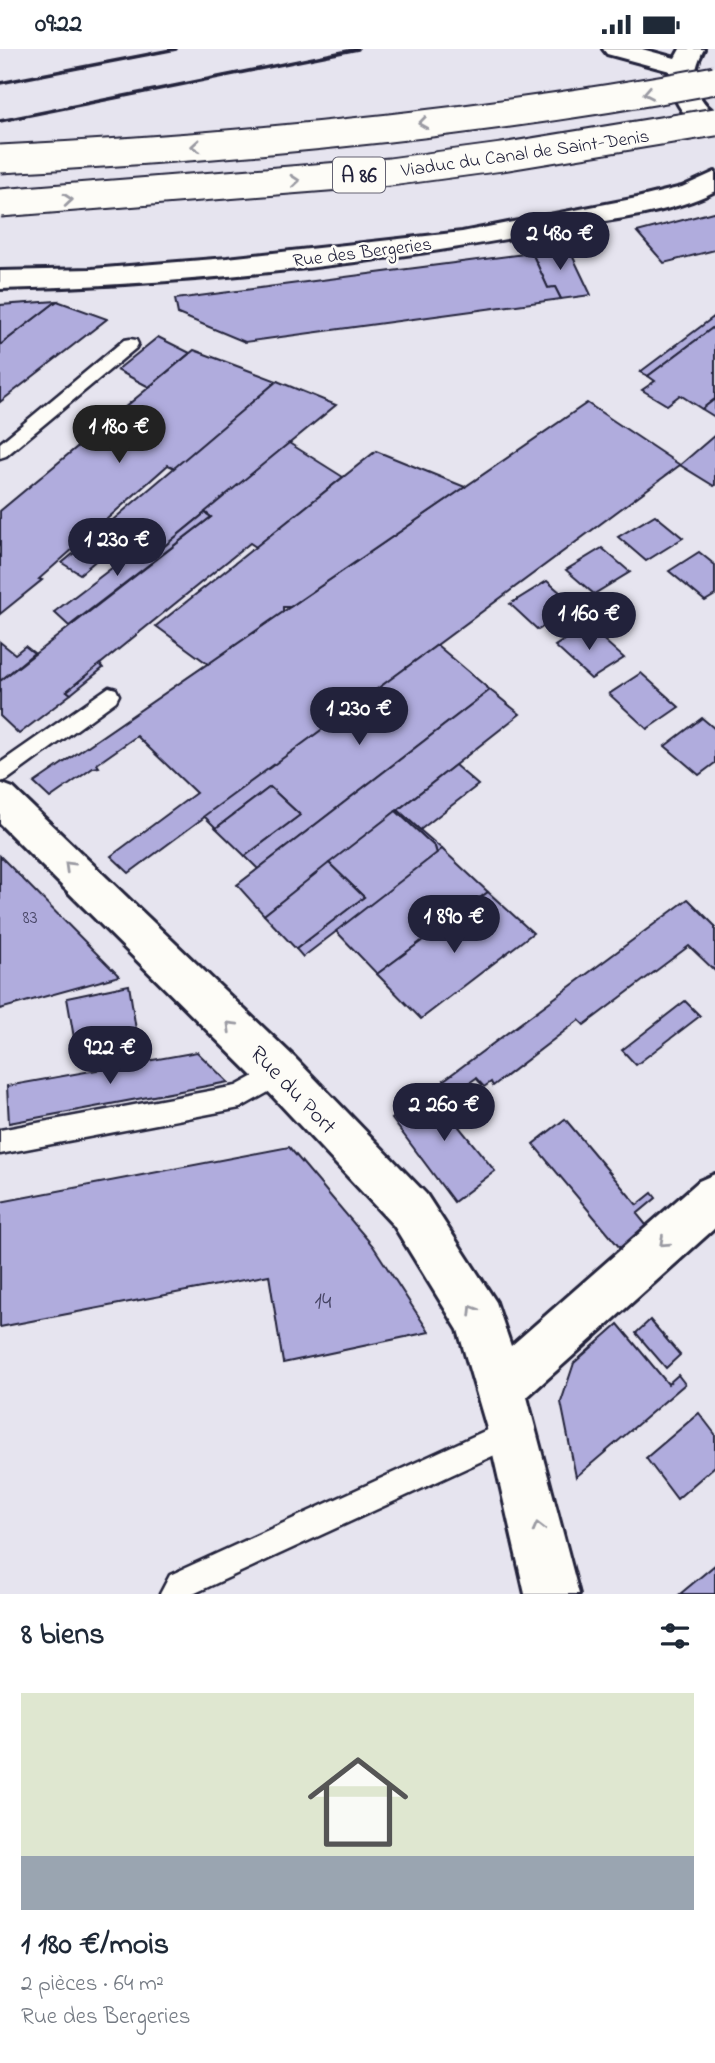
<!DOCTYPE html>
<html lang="fr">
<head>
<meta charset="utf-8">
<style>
  body { margin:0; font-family:"Indie Flower",sans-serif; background:#f2f2f3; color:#1f2937; height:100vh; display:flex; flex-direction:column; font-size:26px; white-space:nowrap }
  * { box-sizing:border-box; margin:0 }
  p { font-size:23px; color:#747a83 }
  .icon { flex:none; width:38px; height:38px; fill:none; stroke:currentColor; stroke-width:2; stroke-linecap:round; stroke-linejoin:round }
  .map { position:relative; height:1545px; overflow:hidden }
  .sheet { display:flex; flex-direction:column; background:#fff; flex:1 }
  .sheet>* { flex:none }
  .price { position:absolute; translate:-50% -60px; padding:0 16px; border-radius:24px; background:#22223b; color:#fff; font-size:23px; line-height:46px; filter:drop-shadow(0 2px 4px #0008) }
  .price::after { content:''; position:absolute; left:50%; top:42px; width:21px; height:16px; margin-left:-10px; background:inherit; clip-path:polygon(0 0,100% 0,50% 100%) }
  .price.selected { background:#222; color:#fff }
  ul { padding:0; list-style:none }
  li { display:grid; align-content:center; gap:14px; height:371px; padding:0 21px }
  li span { display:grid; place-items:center; height:217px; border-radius:0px; color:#555 }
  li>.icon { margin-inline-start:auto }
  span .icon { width:126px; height:126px; fill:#fffc; stroke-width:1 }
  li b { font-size:30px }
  h2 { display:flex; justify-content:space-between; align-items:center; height:84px; padding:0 21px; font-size:30px }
  .status { display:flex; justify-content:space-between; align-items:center; height:49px; padding:0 35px; background:#fff; direction:ltr }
  .status svg { height:19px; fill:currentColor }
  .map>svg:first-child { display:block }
  .building { fill:#b0acdd; stroke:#22223b; stroke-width:2 }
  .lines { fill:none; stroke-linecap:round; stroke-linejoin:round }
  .service-casing { stroke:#22223b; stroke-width:5 }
  .minor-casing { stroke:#22223b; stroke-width:6 }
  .secondary-casing { stroke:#22223b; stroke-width:6 }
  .service { fill:#fdfcf7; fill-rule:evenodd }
  .minor { fill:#fdfcf7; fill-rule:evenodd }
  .secondary { fill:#fdfcf7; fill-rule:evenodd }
  .rail { stroke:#22223b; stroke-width:3.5 }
  .motorway-bridge-casing { stroke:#22223b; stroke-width:31; stroke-linecap:butt }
  .motorway-bridge { stroke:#fdfcf7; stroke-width:27 }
  .oneway { stroke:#9a9aa2 }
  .labels { text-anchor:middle; stroke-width:5; stroke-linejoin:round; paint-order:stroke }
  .far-street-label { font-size:19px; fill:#22223b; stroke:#fdfcf7 }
  .number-label { font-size:19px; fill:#464464 }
  .shield { fill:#fdfcf7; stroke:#646373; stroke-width:2 }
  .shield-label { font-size:21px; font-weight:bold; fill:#22223b }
  .street-label { font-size:23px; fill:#22223b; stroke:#fdfcf7 }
  .near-number-label { font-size:23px; fill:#464464 }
</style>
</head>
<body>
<div class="status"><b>09:22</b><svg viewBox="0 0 49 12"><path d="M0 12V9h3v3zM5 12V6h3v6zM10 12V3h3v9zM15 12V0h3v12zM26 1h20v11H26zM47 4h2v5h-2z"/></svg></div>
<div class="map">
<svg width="715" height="1545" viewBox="0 0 715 1545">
  <rect width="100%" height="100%" fill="#e6e4ef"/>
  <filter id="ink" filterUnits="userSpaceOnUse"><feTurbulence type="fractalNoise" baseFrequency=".0143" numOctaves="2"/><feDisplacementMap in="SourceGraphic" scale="14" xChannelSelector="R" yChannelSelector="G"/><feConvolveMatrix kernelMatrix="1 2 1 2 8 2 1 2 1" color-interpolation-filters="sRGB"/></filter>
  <g filter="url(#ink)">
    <g class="building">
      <polygon points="713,163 715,163 715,201 664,214 637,183"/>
      <polygon points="560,196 565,206 572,206 591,246 561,250 555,238 548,239 530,200"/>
      <polygon points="532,204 548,239 555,238 561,250 245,293 178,265 175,250"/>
      <polygon points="57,252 107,270 0,353 0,296"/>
      <polygon points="57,252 0,296 0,256"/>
      <polygon points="715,267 715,277 648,327 640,323"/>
      <polygon points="715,277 715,350 702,360 680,346 667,356 642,341 655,332 648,327"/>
      <polygon points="158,288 190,304 149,338 117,321"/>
      <polygon points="194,301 277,332 175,419 168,416 39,530 42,531 0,565 0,462"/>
      <polygon points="277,332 336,356 156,504 108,475"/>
      <polygon points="715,350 715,368 702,360"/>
      <polygon points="587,354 680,416 129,824 111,807 196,744 146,696 137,687 97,715 99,718 93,719 50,749 34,734"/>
      <polygon points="715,386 715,436 714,437 680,416"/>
      <polygon points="289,394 343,428 256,498 250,494 67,642 71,645 19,685 0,667 0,632 211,468 205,463"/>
      <polygon points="376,402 465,438 290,558 283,558 283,563 208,615 156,577"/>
      <polygon points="205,464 211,468 69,577 54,563 142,496 156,504"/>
      <polygon points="655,466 683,489 646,512 618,488"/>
      <polygon points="103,480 120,491 80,525 62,514"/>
      <polygon points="602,499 630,523 594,545 566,521"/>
      <polygon points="699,503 715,516 715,546 705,552 669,522"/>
      <polygon points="547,532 576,557 538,581 510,555"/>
      <polygon points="587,576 624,609 591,630 555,597"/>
      <polygon points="0,593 15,605 25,597 34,604 0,632"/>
      <polygon points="437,596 490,641 258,820 245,807 300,766 270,738 216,779 204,767"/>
      <polygon points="100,615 103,619 71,645 67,642"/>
      <polygon points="641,624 679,658 647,680 609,645"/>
      <polygon points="490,641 520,665 264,866 237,836"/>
      <polygon points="702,669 715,680 715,714 699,726 665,697"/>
      <polygon points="455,716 478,736 420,781 398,761"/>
      <polygon points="270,738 300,766 245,807 216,779"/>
      <polygon points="398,761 420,781 442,800 437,805 435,798 396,762"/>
      <polygon points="396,762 435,798 437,805 303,908 296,900 364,848 329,814"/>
      <polygon points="442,800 488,843 377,925 336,882"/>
      <polygon points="0,807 119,927 0,960"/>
      <polygon points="329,814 364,848 296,900 264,866"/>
      <polygon points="488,843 533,884 421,970 377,925"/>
      <polygon points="688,850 715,877 715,922 689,897 584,976 579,971 493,1037 491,1033 484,1038 476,1029 461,1040 457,1035 451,1040 444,1031"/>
      <polygon points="129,936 137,987 76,1000 67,949"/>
      <polygon points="685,952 700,967 636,1016 622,1001"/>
      <polygon points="197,1003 228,1033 9,1074 7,1037"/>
      <polygon points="440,1034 447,1042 444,1044 467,1072 459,1078 495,1122 454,1153 392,1070"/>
      <polygon points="565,1070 637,1156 652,1144 656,1149 637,1165 651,1182 625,1205 533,1095"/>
      <polygon points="289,1098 373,1197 429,1283 283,1314 269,1226 0,1278 0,1153"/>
      <polygon points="650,1271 680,1306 666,1319 636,1284"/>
      <polygon points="618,1275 668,1335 678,1326 685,1335 576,1428 561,1353 574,1314"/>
      <polygon points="699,1364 715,1385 715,1417 677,1450 646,1409"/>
      <polygon points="715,1516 715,1545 680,1545"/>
    </g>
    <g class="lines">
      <defs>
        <g id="service">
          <polygon points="130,290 136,291 138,295 136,299 6,407 0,409 0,394 124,291"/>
          <polygon points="109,638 116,640 119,646 116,652 7,731 0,733 0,714"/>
          <polygon points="280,1013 288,1016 292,1024 288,1032 240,1059 0,1105 0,1081 236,1037"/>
          <polygon points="513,1369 523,1373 527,1383 523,1393 193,1545 160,1545 170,1526"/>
        </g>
        <g id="minor">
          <path d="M715 123V142C674 164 612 170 566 179 380 215 189 236 0 240V222L92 220 227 209 462 183 637 149 682 138Z"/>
          <polygon points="0,734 13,739 295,1009 426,1145 496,1253 511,1297 699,1132 715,1125 715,1179 527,1348 579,1545 525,1545 488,1383 458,1281 394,1177 265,1039 0,775"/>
        </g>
        <path id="secondary" d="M603 0H642L675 9 680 0H704C690 26 692 46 715 64V84C688 77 668 50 670 22L607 5Z"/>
      </defs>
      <use href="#service" class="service-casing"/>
      <use href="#minor" class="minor-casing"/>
      <use href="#secondary" class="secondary-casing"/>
      <use href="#service" class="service"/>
      <use href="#minor" class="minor"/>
      <use href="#secondary" class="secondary"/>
      <g class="rail">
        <polyline points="0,34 176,0"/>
        <polyline points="0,72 358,0"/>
      </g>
      <defs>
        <g id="motorway-bridge">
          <path d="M0 110C239 98 480 75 715 31"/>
          <polyline points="0,154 390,123 502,108 715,73"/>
        </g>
      </defs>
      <use href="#motorway-bridge" class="motorway-bridge-casing"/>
      <use href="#motorway-bridge" class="motorway-bridge"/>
    </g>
    <defs><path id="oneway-chevron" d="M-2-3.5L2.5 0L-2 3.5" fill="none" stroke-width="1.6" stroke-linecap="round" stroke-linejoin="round" transform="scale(1.75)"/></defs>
    <g class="oneway">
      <use href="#oneway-chevron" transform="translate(648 44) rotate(169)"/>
      <use href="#oneway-chevron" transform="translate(423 74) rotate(172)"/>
      <use href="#oneway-chevron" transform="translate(196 97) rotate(176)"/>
      <use href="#oneway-chevron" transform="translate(295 132) rotate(-5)"/>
      <use href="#oneway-chevron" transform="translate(68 151) rotate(-5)"/>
      <use href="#oneway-chevron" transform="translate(69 817) rotate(-136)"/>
      <use href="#oneway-chevron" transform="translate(231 977) rotate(-136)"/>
      <use href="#oneway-chevron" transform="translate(664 1193) rotate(138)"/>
      <use href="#oneway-chevron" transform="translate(473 1261) rotate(-122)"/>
      <use href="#oneway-chevron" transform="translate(538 1478) rotate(-104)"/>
    </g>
  </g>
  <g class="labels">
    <g class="far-street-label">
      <text transform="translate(525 103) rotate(-8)" y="7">Viaduc du Canal de Saint-Denis</text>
      <text transform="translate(362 202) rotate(-7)" y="7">Rue des Bergeries</text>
    </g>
    <g class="number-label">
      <text x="30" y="874">83</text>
    </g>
    <rect class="shield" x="333" y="108.5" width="52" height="35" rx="5"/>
    <g class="shield-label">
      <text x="359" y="133">A 86</text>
    </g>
    <g class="street-label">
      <text transform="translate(294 1040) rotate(46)" y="8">Rue du Port</text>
    </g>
    <g class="near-number-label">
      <text x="323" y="1259">14</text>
    </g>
  </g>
</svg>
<b class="price" style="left:560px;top:223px">2 480 €</b>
<b class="price selected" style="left:119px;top:416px">1 180 €</b>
<b class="price" style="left:117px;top:529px">1 230 €</b>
<b class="price" style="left:589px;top:603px">1 160 €</b>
<b class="price" style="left:359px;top:698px">1 230 €</b>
<b class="price" style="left:454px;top:906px">1 890 €</b>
<b class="price" style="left:110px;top:1037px">922 €</b>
<b class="price" style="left:444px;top:1094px">2 260 €</b>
</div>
<section class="sheet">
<h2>8 biens<svg class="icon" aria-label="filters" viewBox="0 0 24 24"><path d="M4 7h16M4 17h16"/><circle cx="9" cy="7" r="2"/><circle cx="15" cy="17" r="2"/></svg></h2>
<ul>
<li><span style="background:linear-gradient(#dfe7d0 75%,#9aa5b1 0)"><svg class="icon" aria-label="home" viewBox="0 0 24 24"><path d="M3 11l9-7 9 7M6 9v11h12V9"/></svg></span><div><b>1 180 €/mois</b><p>2 pièces · 64 m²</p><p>Rue des Bergeries</p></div></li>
</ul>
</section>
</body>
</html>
